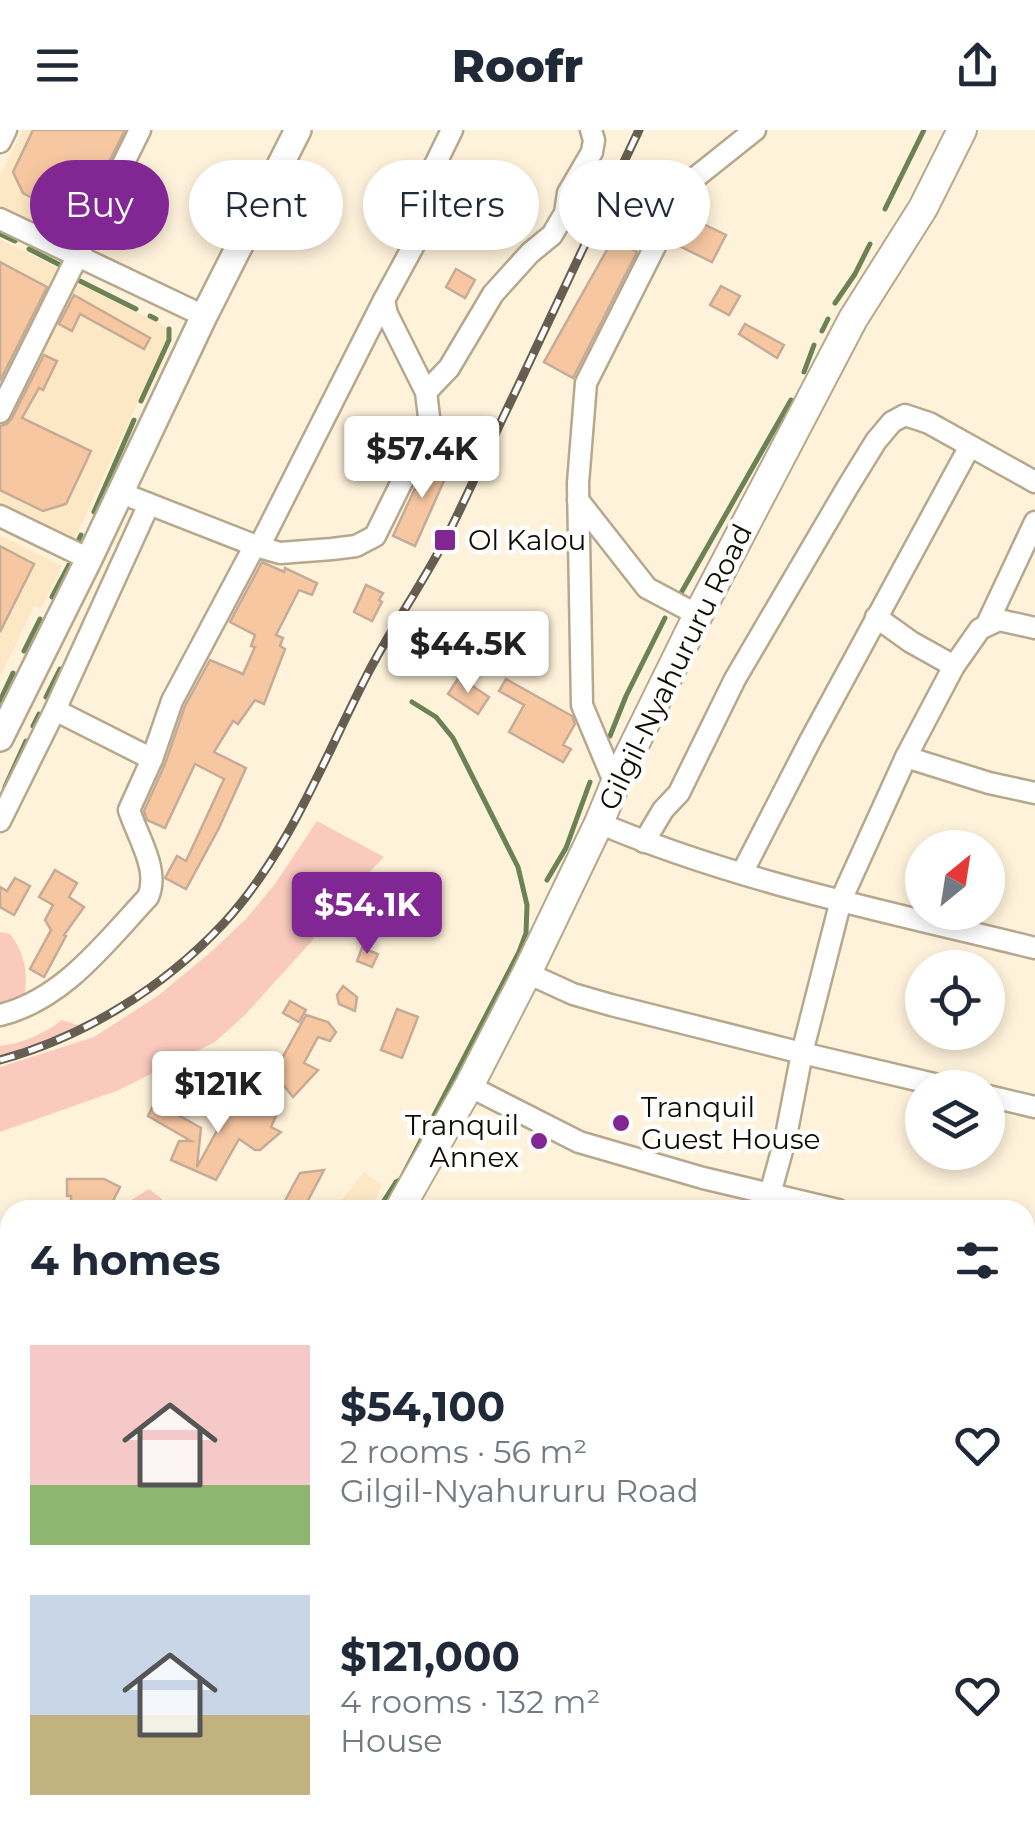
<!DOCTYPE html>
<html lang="en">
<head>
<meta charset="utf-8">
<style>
  body { margin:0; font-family:Montserrat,sans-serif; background:#f6f6f7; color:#1f2937; height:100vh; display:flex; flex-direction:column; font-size:38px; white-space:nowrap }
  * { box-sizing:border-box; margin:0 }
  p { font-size:32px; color:#747a83 }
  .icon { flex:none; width:55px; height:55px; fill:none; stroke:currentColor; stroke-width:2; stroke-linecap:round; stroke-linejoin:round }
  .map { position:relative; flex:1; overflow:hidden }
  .drawer { position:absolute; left:0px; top:1070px; width:1035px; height:642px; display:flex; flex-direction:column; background:#fff; border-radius:30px 30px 0 0; box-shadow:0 5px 15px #0003 }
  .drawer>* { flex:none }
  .banner { position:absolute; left:30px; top:30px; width:975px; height:90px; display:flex; gap:20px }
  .needle { width:65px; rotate:30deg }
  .buttons { position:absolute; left:905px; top:700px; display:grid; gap:20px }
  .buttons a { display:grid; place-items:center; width:100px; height:100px; border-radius:50%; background:#fff; box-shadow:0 5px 15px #0003; font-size:50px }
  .price { position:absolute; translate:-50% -85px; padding:0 22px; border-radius:10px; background:#fff; color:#222; font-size:32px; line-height:65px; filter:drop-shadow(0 2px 5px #0008) }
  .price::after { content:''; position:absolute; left:50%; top:60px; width:30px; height:22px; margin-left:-15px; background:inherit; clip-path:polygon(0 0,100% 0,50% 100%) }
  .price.active { background:#802794; color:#fff }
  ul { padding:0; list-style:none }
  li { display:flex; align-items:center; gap:30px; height:250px; padding:0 30px }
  li span { display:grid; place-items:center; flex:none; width:280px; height:200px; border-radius:0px; color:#555 }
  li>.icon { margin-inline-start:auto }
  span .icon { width:120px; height:120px; fill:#fffc; stroke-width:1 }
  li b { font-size:42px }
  h2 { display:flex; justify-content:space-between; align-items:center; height:120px; padding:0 30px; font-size:42px }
  .pill { padding:0 35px; border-radius:45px; background:#fff; box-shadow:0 5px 15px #0003; font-size:35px; line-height:90px }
  .pill.active { background:#802794; color:#fff }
  header { display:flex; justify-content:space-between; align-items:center; height:130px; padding:0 30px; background:#fff; font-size:45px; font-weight:800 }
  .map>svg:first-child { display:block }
  .built { fill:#fce8c4 }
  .green { fill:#facabe }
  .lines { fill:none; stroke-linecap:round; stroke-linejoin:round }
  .stream { stroke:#6b8254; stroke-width:5 }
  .building { fill:#f7c7a2; stroke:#c6ab97; stroke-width:2.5 }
  .minor-casing { stroke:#b6a88c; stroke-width:25 }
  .major-casing { stroke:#b6a88c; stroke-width:30 }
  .highway-casing { stroke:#b6a88c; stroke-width:32 }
  .minor { stroke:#fff; stroke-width:20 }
  .major { stroke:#fff; stroke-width:25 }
  .highway { stroke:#fff; stroke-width:28 }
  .rail-casing { stroke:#665e50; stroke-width:9 }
  .rail { stroke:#fff; stroke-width:5; stroke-dasharray:15; stroke-linecap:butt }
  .poi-dot { fill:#802794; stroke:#fff; stroke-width:4 }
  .labels { text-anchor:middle; stroke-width:9; stroke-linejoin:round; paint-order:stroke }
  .poi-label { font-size:28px; fill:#120d04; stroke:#fff; text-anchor:start }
  .street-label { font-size:28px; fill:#120d04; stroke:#fff }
</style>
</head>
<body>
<header><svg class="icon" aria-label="menu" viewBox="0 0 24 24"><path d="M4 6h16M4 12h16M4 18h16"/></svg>Roofr<svg class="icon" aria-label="share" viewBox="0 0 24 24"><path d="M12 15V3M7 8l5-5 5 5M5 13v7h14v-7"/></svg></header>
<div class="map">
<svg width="1035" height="1712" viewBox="0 0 1035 1712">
  <rect width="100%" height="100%" fill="#fff2db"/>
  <g class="built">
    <polygon points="23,0 134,0 76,109 68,109 0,74 0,45"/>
    <polygon points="0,109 62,140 0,270"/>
    <polygon points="75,152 167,197 167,209 73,413 0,378 0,304"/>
    <polygon points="0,405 62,436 41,479 34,476 0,547"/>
    <polygon points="364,1042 382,1056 370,1080 334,1080"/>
    <polygon points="10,1551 10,1648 0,1656 0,1559"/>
  </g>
  <g class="green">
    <polygon points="317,691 384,727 337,775 319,796 312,811 245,885 215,912 119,960 0,1002 0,937 94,907 159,865 212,821 246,789 275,754"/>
    <path d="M0 802 10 804C26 825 28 845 24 870L0 880Z"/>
    <path d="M62 890 81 896 51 910 0 926V916C23 913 44 904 62 890Z"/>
    <polygon points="149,1059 162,1069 164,1080 130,1080 131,1070"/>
    <path d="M9 1098 10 1099V1160L0 1149C0 1132 0 1108 9 1098Z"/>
    <polygon points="139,1703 239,1703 244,1708 239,1712 147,1712"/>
  </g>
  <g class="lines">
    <g class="stream">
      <polyline points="885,79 924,0"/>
      <polyline points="0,104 15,111"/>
      <polyline points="29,119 60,135"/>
      <polyline points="80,151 136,179"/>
      <polyline points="835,173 855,144 870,114"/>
      <polyline points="150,186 156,189"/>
      <polyline points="822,201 828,189"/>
      <polyline points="804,242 814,215"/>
      <polyline points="141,271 169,210 169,199"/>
      <polyline points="94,382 134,290"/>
      <polyline points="78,411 81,405"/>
      <polyline points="681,463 791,270"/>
      <polyline points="52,467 69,435"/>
      <polyline points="24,521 40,489"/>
      <polyline points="46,567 60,539"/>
      <polyline points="0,571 13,543"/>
      <polyline points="33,596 39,584"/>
      <polyline points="610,606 626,566 665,488"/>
      <polyline points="5,657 26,611"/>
      <polyline points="547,750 566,718 590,652"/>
      <polyline points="401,1049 519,822 526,803 527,775 518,737 453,608 436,587 412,572"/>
      <polyline points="378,1080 396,1052 402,1049"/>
      <polyline points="0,1184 10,1194"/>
    </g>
  </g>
  <g class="building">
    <polygon points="33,0 125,0 79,92 23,63 13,42"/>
    <polygon points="480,52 498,54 496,73 478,71"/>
    <polygon points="689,87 726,105 712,132 675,114"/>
    <polygon points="613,109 637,122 573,248 544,232"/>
    <polygon points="0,132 47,157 0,251"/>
    <polygon points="456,139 475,150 465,168 446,157"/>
    <polygon points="721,156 740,166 729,185 710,175"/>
    <polygon points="74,165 150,208 144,219 80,184 72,201 59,194"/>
    <polygon points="745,194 784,215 777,228 739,204"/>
    <polygon points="44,225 57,231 43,260 39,258 22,288 91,321 66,374 43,381 0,360 0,296 7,294 12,288"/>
    <polygon points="430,326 451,335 415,416 393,406"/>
    <polygon points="0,416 34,434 0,502"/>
    <polygon points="262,432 284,442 285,438 317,453 312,465 299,460 276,505 283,508 280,516 285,519 264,574 255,570 238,594 233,591 214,622 246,638 219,698 186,759 165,748 177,726 186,731 224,649 195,634 165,698 147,690 144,681 165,634 185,576 210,530 243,544 255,517 251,516 255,505 230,492"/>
    <polygon points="366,455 383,463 379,470 382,472 372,491 354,482"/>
    <polygon points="486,488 499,495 492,508 479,501"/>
    <polygon points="481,503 515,523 507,538 473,520"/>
    <polygon points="459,547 489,567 478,584 448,564"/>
    <polygon points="506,549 572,586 575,594 563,615 571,619 563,632 509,602 524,575 499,561"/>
    <polygon points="55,740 77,753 69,767 84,777 64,805 66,806 44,847 30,839 51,800 45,790 53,775 39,767"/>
    <polygon points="15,748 30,756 14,785 0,777 0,757 7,761"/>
    <polygon points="362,818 378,824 372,837 357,831"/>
    <polygon points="343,856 357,867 355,881 339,874 337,865"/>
    <polygon points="290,871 306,880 299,892 283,883"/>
    <polygon points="397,879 418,887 402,928 381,920"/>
    <polygon points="306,885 328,892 336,902 330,911 318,907 304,933 318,940 293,967 274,943"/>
    <polygon points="185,956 207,971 188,985"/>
    <polygon points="235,968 253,983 258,975 276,986 271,997 281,1002 260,1020 255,1020 239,1009 216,1050 171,1030 179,1011 191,1011 148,986 155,972 201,998 197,1037"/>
    <polygon points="324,1040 303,1080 280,1080 300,1043"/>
    <polygon points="67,1049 104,1049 120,1057 113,1071 98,1080 80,1080 80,1078 71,1078 71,1066 67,1066"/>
  </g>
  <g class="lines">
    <defs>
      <g id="minor">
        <polyline points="0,12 6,0"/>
        <polyline points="0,89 204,186"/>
        <polyline points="426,262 449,238 493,164 530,123 552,105 565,83 568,63 592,22 594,10 591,0"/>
        <polyline points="0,282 140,0"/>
        <polyline points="121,363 259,417 280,423 332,419 356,416 375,406 430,295 426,262 387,184 384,170 415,113 419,77 429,47 452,0"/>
        <polyline points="578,370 647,458 698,485"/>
        <polyline points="0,386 89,429"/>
        <polyline points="259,417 384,170"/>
        <polyline points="876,487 911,512 954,536"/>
        <polyline points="987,494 1035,392"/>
        <polyline points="55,580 152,629"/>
        <polyline points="906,627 989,653 1035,663"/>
        <polyline points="615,654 582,575 578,353 586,253 686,55 755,0"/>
        <polyline points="0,691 55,580 149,374"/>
        <path d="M599 693C738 752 889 782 1035 818"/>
        <polyline points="644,712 663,680 679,663 735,549 847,358 876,311 892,292 905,285 929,293 1035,352"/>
        <polyline points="742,743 810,611 970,316"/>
        <polyline points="527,843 573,864 611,875 802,923 951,958"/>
        <path d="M0 885C63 870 106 812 148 767 160 740 138 708 129 680L152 629 172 571 255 415"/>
        <polyline points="469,956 579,1012 703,1048 838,1080"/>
        <polyline points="988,966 1035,977"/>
        <polyline points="770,1064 786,1006 802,923 841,770 906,627 954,536 980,499 999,490 1035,498"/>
        <polyline points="1025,1124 1035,1126"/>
        <polyline points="0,1523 10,1530"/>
        <polyline points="0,1555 10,1547"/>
        <polyline points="1025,1598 1029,1585"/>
        <polyline points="69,1712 80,1702"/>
        <polyline points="257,1712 268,1702"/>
        <polyline points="451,1712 462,1702"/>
        <polyline points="662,1712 673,1702"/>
        <polyline points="970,1712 982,1702"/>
      </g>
      <g id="major">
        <polyline points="0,608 89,429 204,186 298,0"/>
        <polyline points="0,1214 10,1224"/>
      </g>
      <g id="highway">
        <polyline points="399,1080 469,956 527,843 599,693 615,654 698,485 853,189 923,78 962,0"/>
        <polyline points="0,1497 10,1489"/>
      </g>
    </defs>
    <use href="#minor" class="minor-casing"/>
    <use href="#major" class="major-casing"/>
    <use href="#highway" class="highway-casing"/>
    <use href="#minor" class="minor"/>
    <use href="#major" class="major"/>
    <use href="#highway" class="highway"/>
    <defs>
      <path id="rail" d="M0 930C84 907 163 858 223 794 288 724 323 631 366 547 390 500 421 456 445 410 468 365 488 318 510 273 553 182 596 91 639 0"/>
    </defs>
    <use href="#rail" class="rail-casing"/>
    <use href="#rail" class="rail"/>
  </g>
  <g class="poi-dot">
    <rect x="433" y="398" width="24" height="24" rx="5"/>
    <circle cx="621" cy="993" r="10"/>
    <circle cx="539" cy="1011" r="10"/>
  </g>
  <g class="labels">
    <g class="poi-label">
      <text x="468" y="420">Ol Kalou</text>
      <text x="641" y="987">Tranquil<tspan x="641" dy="32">Guest House</tspan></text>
      <text x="519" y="1005" text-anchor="end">Tranquil<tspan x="519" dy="32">Annex</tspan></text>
    </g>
    <g class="street-label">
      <text transform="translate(675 537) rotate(-64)" y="10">Gilgil-Nyahururu Road</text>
    </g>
  </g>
</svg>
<div class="buttons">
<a><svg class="needle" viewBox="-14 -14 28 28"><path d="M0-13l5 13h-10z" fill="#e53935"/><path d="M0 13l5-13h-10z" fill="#747a83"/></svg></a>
<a><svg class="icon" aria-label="locate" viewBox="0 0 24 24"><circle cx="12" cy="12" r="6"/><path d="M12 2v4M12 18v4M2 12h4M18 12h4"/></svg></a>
<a><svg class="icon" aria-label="layers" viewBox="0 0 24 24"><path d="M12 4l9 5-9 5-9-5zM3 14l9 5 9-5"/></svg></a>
</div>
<b class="price" style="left:422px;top:371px">$57.4K</b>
<b class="price" style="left:468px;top:566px">$44.5K</b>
<b class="price active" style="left:367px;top:827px">$54.1K</b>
<b class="price" style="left:218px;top:1006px">$121K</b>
<div class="banner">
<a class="pill active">Buy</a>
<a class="pill">Rent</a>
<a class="pill">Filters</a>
<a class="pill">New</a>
</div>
<section class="drawer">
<h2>4 homes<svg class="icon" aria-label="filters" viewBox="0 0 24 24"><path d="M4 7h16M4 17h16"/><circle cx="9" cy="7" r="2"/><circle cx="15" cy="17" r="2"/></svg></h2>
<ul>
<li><span style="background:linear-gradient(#f6c9c9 70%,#8fb573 0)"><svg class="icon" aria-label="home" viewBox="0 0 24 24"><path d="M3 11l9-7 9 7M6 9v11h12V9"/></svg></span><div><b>$54,100</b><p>2 rooms · 56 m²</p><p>Gilgil-Nyahururu Road</p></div><svg class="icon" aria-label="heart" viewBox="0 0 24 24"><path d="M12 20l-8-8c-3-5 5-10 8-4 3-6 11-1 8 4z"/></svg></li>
<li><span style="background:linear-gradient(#c9d6e8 60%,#c2b280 0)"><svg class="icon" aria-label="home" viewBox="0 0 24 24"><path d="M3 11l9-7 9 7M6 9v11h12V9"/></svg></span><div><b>$121,000</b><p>4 rooms · 132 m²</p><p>House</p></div><svg class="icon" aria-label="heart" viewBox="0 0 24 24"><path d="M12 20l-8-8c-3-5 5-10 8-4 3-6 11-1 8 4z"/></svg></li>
</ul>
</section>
</div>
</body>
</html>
